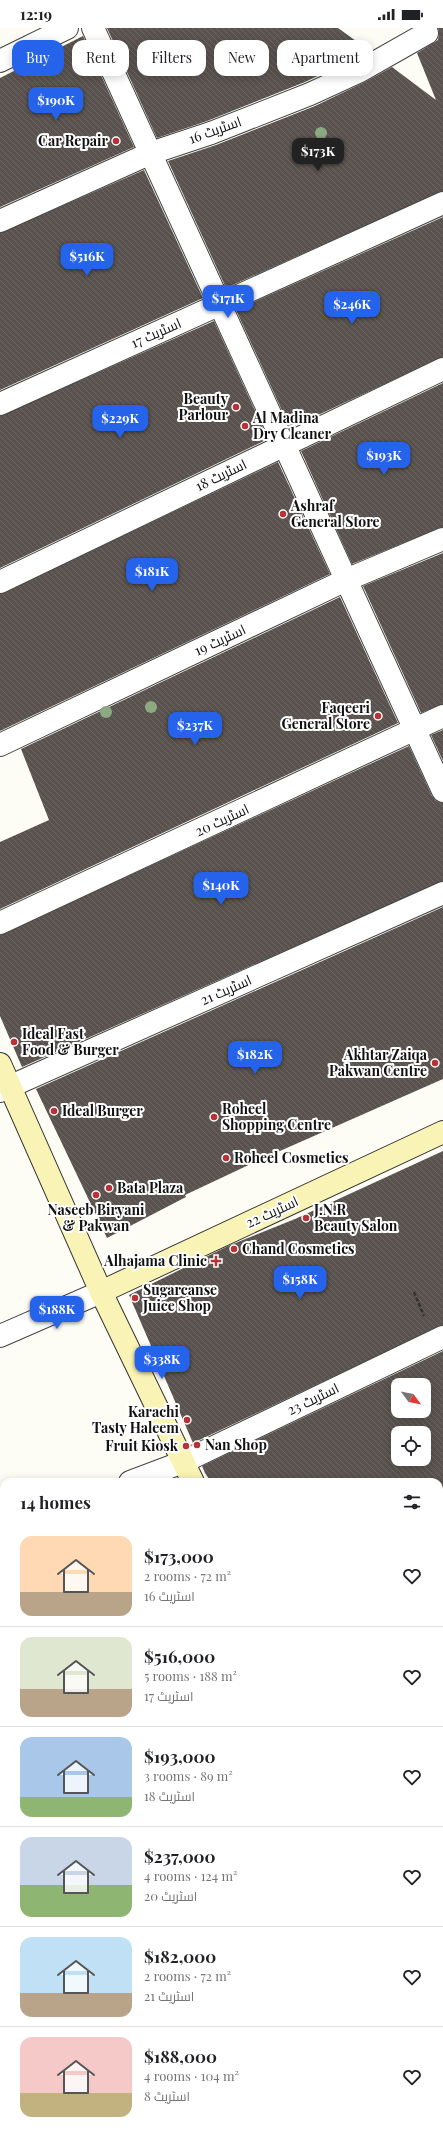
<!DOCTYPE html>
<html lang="en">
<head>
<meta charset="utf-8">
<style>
  body { margin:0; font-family:"Playfair Display",Cairo,serif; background:#f6f6f6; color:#202124; height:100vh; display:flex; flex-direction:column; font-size:15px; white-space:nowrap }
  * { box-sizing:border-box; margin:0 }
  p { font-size:13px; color:#757577 }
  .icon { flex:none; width:22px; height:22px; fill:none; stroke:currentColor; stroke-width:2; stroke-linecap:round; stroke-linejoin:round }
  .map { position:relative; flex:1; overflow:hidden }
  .sheet { position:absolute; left:0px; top:1450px; width:443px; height:656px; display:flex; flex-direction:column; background:#fff; border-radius:12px 12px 0 0; box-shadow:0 2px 10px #0003 }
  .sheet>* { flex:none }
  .hud { position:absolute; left:12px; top:12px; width:419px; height:36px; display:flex; gap:8px }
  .needle { width:26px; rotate:122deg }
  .tools { position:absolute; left:391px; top:1350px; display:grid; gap:8px }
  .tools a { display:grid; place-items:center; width:40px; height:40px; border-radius:8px; background:#fff; box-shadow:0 2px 10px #0003; font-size:20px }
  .price { position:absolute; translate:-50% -34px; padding:0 9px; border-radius:8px; background:#2563eb; color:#fff; font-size:13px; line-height:26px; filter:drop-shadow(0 1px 2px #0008) }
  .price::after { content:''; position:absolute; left:50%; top:24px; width:12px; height:9px; margin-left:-6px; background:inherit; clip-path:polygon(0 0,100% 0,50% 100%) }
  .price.active { background:#222; color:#fff }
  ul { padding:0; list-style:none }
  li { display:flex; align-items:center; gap:12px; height:100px; padding:0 20px }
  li+li { border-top:1px solid #e0e0e0 }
  li span { display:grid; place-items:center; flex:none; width:112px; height:80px; border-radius:12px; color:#555 }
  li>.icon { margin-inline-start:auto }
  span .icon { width:48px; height:48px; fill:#fffc; stroke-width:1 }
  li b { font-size:17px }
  h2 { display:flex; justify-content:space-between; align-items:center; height:48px; padding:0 20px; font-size:17px }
  .tag { padding:0 14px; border-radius:12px; background:#fff; box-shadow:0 2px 10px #0003; font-size:14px; line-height:36px }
  .tag.active { background:#2563eb; color:#fff }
  .status { display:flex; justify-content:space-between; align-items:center; height:28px; padding:0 20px; background:#fff; direction:ltr }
  .status svg { height:11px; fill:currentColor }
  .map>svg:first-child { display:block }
  .building { fill:url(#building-back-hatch); fill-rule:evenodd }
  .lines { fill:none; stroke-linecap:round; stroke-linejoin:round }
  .street-casing { stroke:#444; stroke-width:24 }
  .secondary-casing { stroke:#333; stroke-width:24 }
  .path { stroke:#333; stroke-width:2.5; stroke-dasharray:4 2; stroke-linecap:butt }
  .street { stroke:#fff; stroke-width:22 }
  .secondary { stroke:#f9f3b5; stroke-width:22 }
  .tree { fill:#8da982 }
  .poi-dot { fill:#b83136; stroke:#fff; stroke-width:1.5 }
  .labels { text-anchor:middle; stroke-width:4; stroke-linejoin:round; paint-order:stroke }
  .street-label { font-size:14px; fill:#111; stroke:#fff }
  .poi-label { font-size:14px; font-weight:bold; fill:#111; stroke:#fff; text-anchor:start }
</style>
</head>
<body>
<div class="status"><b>12:19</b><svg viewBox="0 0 49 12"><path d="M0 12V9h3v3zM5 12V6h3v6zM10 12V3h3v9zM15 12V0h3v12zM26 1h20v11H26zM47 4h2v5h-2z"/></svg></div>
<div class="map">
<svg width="443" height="2106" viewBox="0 0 443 2106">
  <defs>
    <pattern id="building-back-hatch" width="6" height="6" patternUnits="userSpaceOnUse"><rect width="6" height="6" fill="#59524e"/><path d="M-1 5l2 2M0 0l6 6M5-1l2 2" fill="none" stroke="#6c6663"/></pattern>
  </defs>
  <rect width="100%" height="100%" fill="#fefdf5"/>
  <g class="building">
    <polygon points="107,0 338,0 370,23 305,54 207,93 157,110"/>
    <polygon points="438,0 443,0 443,163 226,260 168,133 216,117 315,78 365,54 392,39 436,72 417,25 438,12 439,5"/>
    <polygon points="83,8 134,119 0,179 0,50"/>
    <polygon points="144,142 203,270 0,362 0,205"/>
    <polygon points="443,189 443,329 290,400 236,282"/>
    <polygon points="214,293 268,411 0,540 0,388"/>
    <polygon points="443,355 443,499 352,536 301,423"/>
    <polygon points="278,434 330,546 0,703 0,566"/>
    <polygon points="443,525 443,676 421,685 363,558"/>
    <polygon points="340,569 398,695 0,881 0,814 49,792 21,721"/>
    <polygon points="443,702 443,733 431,707"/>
    <polygon points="409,718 432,768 436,773 443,775 443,853 22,1039 0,988 0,907"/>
    <polygon points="443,879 443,1051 255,1134 185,1167 186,1169 107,1210 36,1061"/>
    <polygon points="443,1123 443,1297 193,1415 129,1267 228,1218 295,1191"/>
    <path d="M443 1323V1484H439V1454H211L205 1445 202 1438ZM398 1357H424V1383H398ZM398 1405H424V1431H398Z"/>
  </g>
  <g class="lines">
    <defs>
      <g id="street">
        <polyline points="93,0 443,763"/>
        <polyline points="0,33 67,0"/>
        <polyline points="0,193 151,125 211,105 310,66 360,43 427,5"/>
        <polyline points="0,376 443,175"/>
        <polyline points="0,554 443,341"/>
        <polyline points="0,717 346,552 443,511"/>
        <polyline points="0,895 443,688"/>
        <polyline points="0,1063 443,865"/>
        <polyline points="0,1308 101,1264"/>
        <polyline points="130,1454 183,1434 443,1309"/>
        <polyline points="439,1498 443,1496"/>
        <polyline points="0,1515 4,1513"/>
        <polyline points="439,1671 443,1668"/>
        <polyline points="0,1705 4,1703"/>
        <polyline points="439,1849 443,1847"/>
        <polyline points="0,1880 4,1878"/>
        <polyline points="439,2025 443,2023"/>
        <polyline points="0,2048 4,2046"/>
        <polyline points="263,2106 272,2102"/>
      </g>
      <g id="secondary">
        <polyline points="0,1036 101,1264 193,1454"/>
        <polyline points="101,1264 443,1104"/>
        <polyline points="439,1965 443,1974"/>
      </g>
    </defs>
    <use href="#street" class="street-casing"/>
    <use href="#secondary" class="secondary-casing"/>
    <polyline class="path" points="414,1264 424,1288"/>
    <use href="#street" class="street"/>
    <use href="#secondary" class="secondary"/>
  </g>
  <g class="tree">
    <circle cx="321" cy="105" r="6"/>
    <circle cx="151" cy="679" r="6"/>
    <circle cx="106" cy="684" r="6"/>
  </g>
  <g class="poi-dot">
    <circle cx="116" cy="113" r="4"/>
    <circle cx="236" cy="379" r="4"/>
    <circle cx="245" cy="398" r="4"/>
    <circle cx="283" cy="486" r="4"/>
    <circle cx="378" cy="688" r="4"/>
    <circle cx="14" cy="1014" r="4"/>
    <circle cx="435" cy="1035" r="4"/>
    <circle cx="54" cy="1083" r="4"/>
    <circle cx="214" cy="1089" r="4"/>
    <circle cx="226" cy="1130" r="4"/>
    <circle cx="109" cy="1160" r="4"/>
    <circle cx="96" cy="1167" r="4"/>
    <circle cx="306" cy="1190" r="4"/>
    <circle cx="234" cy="1221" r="4"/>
    <path d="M214 1227h4v4h4v4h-4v4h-4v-4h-4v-4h4z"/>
    <circle cx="135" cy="1270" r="4"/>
    <circle cx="187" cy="1392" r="4"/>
    <circle cx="197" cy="1417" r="4"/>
    <circle cx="186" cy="1418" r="4"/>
  </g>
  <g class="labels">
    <g class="street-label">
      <text transform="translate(215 102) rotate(-20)" y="5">اسٹریٹ 16</text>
      <text transform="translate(156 305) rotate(-24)" y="5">اسٹریٹ 17</text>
      <text transform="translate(221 447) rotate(-26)" y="5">اسٹریٹ 18</text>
      <text transform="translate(220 612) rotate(-25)" y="5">اسٹریٹ 19</text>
      <text transform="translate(222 792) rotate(-25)" y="5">اسٹریٹ 20</text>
      <text transform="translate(226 962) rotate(-24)" y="5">اسٹریٹ 21</text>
      <text transform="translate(272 1184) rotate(-25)" y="5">اسٹریٹ 22</text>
      <text transform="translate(313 1371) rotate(-26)" y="5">اسٹریٹ 23</text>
    </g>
    <g class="poi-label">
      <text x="108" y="118" text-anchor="end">Car Repair</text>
      <text x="228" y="376" text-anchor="end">Beauty<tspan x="228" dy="16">Parlour</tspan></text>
      <text x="253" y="395">Al Madina<tspan x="253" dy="16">Dry Cleaner</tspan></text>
      <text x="291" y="483">Ashraf<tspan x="291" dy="16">General Store</tspan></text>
      <text x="370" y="685" text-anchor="end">Faqeeri<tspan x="370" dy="16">General Store</tspan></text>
      <text x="22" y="1011">Ideal Fast<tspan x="22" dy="16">Food &amp; Burger</tspan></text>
      <text x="427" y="1032" text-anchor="end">Akhtar Zaiqa<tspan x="427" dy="16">Pakwan Centre</tspan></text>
      <text x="222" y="1086">Roheel<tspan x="222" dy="16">Shopping Centre</tspan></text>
      <text x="62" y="1088">Ideal Burger</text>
      <text x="234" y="1135">Roheel Cosmetics</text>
      <text x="117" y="1165">Bata Plaza</text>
      <text x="96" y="1187" text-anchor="middle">Naseeb Biryani<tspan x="96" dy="16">&amp; Pakwan</tspan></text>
      <text x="314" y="1187">J.N.R<tspan x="314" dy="16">Beauty Salon</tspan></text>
      <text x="242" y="1226">Chand Cosmetics</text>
      <text x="207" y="1238" text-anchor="end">Alhajama Clinic</text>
      <text x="143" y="1267">Sugarcanse<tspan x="143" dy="16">Juice Shop</tspan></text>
      <text x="179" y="1389" text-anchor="end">Karachi<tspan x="179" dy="16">Tasty Haleem</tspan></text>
      <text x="205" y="1422">Nan Shop</text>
      <text x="178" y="1423" text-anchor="end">Fruit Kiosk</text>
    </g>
  </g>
</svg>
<div class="tools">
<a><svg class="needle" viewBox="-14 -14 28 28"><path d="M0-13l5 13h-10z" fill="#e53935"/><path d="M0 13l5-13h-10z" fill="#757577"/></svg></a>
<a><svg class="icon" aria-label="locate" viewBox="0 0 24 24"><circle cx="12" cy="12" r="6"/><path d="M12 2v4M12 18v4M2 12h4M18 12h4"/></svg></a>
</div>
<b class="price" style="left:56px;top:93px">$190K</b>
<b class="price active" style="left:318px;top:144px">$173K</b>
<b class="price" style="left:87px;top:249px">$516K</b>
<b class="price" style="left:228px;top:291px">$171K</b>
<b class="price" style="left:352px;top:297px">$246K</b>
<b class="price" style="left:120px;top:411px">$229K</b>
<b class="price" style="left:384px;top:448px">$193K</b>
<b class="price" style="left:152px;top:564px">$181K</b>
<b class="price" style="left:195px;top:718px">$237K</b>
<b class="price" style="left:221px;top:878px">$140K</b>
<b class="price" style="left:255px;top:1047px">$182K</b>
<b class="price" style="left:300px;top:1272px">$158K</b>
<b class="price" style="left:57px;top:1302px">$188K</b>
<b class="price" style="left:162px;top:1352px">$338K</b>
<div class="hud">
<a class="tag active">Buy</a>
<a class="tag">Rent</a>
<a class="tag">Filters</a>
<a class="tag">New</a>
<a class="tag">Apartment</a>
</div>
<section class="sheet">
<h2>14 homes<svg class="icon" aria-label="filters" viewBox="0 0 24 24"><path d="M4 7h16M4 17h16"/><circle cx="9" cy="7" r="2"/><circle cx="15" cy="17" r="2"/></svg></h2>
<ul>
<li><span style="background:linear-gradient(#ffd9b3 70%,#b9a48a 0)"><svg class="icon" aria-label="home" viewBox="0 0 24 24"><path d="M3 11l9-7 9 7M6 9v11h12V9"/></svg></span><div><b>$173,000</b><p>2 rooms · 72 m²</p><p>اسٹریٹ 16</p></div><svg class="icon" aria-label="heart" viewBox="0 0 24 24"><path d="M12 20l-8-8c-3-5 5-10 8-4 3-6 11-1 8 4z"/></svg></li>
<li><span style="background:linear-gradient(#dfe7d0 65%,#b9a48a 0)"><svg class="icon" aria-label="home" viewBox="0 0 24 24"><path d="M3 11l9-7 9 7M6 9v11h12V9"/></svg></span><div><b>$516,000</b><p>5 rooms · 188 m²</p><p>اسٹریٹ 17</p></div><svg class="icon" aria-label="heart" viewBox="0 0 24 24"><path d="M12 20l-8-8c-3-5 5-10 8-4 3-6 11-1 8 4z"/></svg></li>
<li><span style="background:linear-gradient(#a9c7e8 75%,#8fb573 0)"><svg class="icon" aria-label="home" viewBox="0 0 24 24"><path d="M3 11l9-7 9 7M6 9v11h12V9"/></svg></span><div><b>$193,000</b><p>3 rooms · 89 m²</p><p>اسٹریٹ 18</p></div><svg class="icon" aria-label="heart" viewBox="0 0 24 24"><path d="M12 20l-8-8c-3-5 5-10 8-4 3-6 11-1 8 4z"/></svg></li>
<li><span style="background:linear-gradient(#c9d6e8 60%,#8fb573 0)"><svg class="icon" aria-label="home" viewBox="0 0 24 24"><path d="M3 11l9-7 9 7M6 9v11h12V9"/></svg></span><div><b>$237,000</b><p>4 rooms · 124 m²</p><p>اسٹریٹ 20</p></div><svg class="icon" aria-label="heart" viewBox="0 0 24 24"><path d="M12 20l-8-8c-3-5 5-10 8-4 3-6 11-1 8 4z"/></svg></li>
<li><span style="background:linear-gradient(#bfe0f5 70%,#b9a48a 0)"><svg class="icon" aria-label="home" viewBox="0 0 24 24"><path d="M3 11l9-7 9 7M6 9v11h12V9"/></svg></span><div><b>$182,000</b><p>2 rooms · 72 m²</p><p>اسٹریٹ 21</p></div><svg class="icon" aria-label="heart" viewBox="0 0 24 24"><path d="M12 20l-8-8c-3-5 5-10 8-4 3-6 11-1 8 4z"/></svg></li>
<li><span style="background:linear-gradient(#f6c9c9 70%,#c2b280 0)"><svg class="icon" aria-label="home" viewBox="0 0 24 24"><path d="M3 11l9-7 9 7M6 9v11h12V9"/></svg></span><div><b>$188,000</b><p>4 rooms · 104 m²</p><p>اسٹریٹ 8</p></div><svg class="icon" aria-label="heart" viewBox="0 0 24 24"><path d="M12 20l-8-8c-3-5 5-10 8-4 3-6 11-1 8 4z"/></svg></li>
</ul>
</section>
</div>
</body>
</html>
